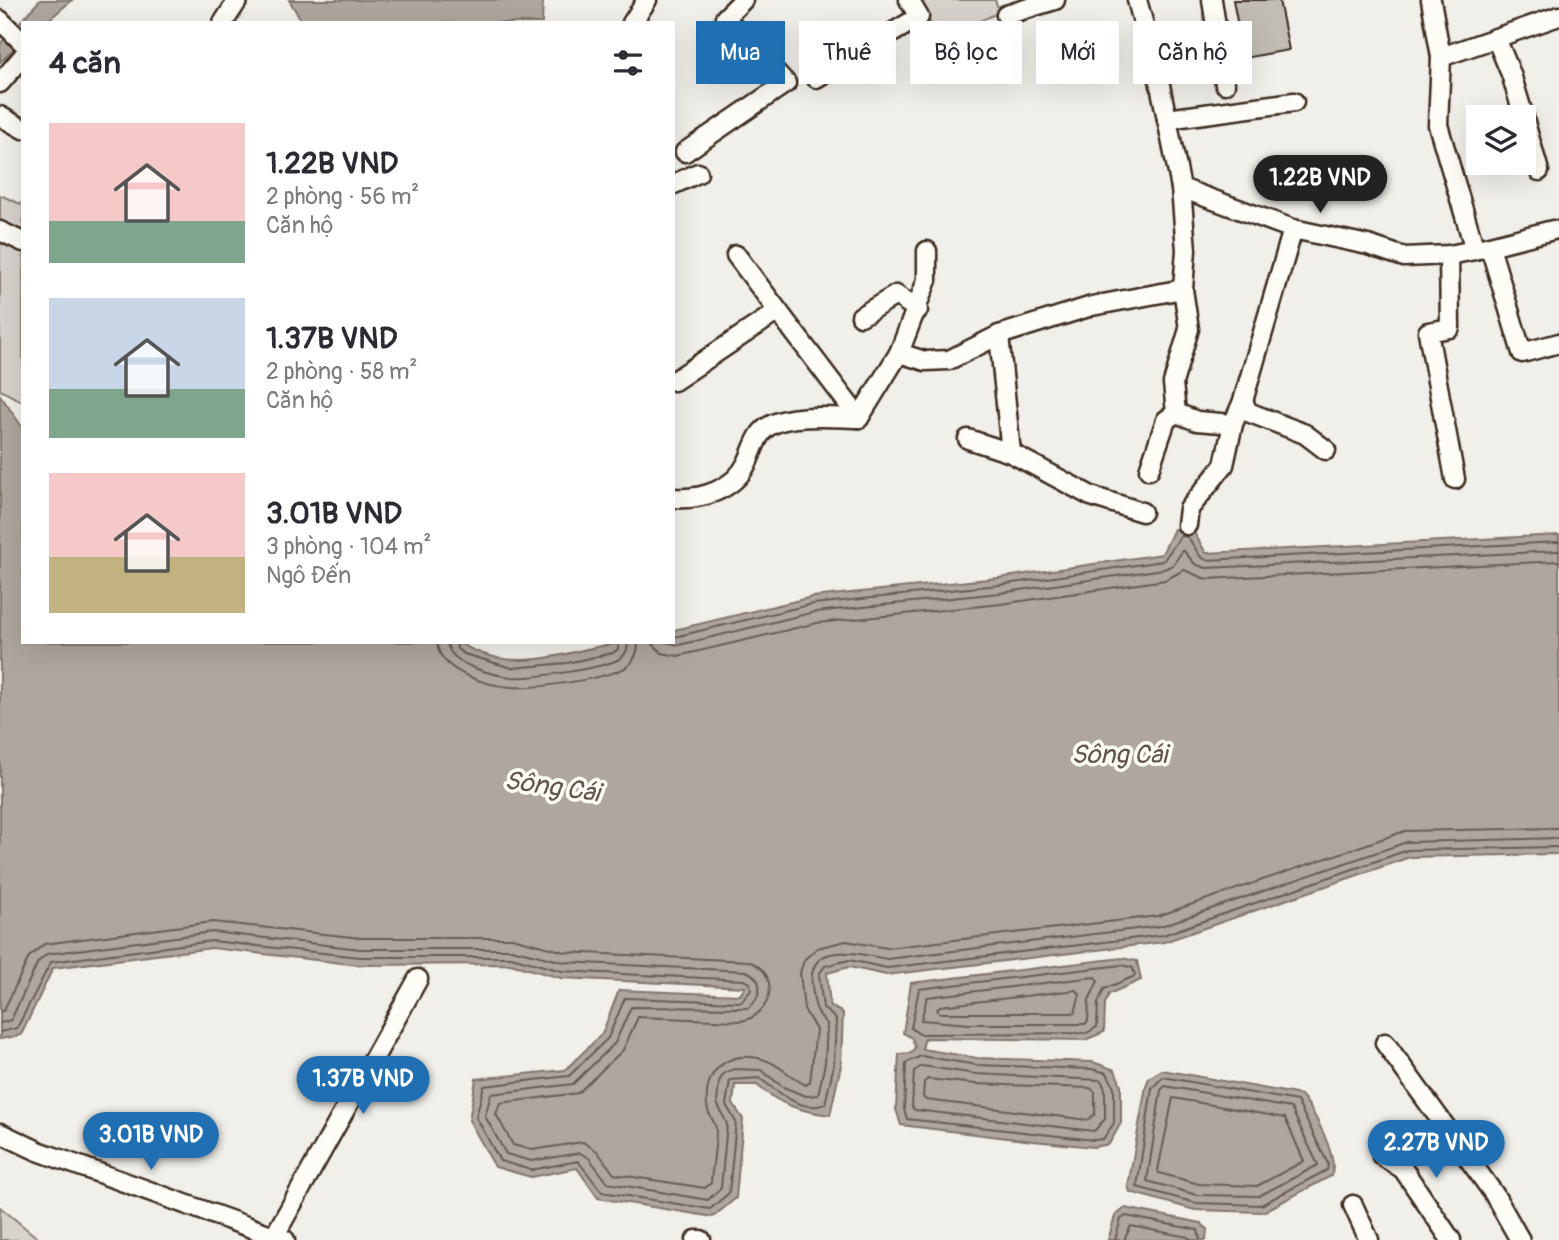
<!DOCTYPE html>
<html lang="vi">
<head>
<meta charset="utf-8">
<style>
  body { margin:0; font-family:Pangolin,sans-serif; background:#f7f7f7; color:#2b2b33; height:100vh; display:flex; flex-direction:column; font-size:26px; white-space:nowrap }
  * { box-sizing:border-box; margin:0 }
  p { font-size:23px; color:#7c7c81 }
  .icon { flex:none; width:38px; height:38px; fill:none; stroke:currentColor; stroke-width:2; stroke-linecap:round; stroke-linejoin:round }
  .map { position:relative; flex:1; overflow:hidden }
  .sheet { position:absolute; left:21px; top:21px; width:654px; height:623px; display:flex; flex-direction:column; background:#fff; border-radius:0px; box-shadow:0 7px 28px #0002 }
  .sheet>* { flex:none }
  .banner { position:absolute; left:696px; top:21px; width:665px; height:63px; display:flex; gap:14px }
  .buttons { position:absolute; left:1466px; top:105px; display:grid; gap:14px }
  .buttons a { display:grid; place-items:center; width:70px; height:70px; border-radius:0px; background:#fff; box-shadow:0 7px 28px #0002; font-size:35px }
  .price { position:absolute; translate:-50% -60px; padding:0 16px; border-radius:24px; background:#1f6fb2; color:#fff; font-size:23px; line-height:46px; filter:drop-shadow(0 2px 4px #0008) }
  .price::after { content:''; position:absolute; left:50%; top:42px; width:21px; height:16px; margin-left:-10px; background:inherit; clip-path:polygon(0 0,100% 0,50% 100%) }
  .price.selected { background:#222; color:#fff }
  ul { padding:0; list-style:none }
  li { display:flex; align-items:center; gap:21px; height:175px; padding:0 28px }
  li span { display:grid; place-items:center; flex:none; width:196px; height:140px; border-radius:0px; color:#555 }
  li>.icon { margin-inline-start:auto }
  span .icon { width:84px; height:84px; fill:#fffc; stroke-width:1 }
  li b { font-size:30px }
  h2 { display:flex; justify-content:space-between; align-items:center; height:84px; padding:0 28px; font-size:30px }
  .pill { padding:0 24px; border-radius:0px; background:#fff; box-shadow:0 7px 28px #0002; font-size:24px; line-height:63px }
  .pill.selected { background:#1f6fb2; color:#fff }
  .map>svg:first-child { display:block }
  .green { fill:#d7d2cc; stroke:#897e75; stroke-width:2 }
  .water { fill:#aea69f; stroke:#80746b; stroke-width:2 }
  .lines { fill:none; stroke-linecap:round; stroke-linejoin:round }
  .shore { stroke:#695c52; stroke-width:2 }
  .building { fill:#c1bcb4; stroke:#3b2a1e; stroke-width:2 }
  .minor-casing { stroke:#3b2a1e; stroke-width:23 }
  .minor { stroke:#fdfcf7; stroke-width:18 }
  .labels { text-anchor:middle; stroke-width:7; stroke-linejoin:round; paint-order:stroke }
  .water-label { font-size:26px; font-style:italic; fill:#63554b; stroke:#fdfcf7 }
</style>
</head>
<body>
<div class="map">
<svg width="1559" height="1240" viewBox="0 0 1559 1240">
  <rect width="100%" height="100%" fill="#f1efea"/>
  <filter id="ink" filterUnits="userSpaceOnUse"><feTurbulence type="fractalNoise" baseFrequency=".0143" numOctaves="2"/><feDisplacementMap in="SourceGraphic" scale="14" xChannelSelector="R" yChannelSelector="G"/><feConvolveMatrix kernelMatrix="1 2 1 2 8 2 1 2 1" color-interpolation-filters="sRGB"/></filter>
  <g filter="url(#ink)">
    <g class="green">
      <polygon points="920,0 995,0 1000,12 938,40"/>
      <polygon points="0,195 23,205 23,402 0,390"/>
      <polygon points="0,1207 40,1240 0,1240"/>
    </g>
    <g class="water">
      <polygon points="40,0 72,0 45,23 23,23 23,41 0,62 0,44"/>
      <polygon points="289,0 543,0 542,23 303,23"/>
      <path d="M0 395 23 428V642H458C519 679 565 649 625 642 641 640 658 642 674 642V630L812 597 998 578 1162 554 1174 529H1192L1206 553 1559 535V854L1410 857 1164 942 886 975 849 967 827 973 830 1006 843 1013 841 1065 830 1115C800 1111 780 1105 757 1085H735L733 1104 743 1119 736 1198 713 1217 598 1198 577 1168 531 1177 495 1167 469 1120 476 1079 565 1070 602 1034 619 990 740 995 745 987 561 978 510 964 359 965 212 948 53 968 21 1035 0 1039Z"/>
      <polygon points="1122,958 1137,961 1141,980 1109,994 1105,1004 1104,1032 1085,1040 925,1038 922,1049 977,1058 1093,1062 1115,1070 1121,1085 1121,1123 1109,1144 1094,1147 1033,1141 901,1125 896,1109 899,1054 911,1053 915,1047 912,1038 903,1033 911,983"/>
      <path d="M1162 1070 1301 1095C1313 1108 1340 1160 1331 1176L1263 1212 1195 1210 1130 1192 1128 1186 1146 1086 1149 1078Z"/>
      <polygon points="1125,1208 1201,1223 1207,1229 1206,1240 1108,1240 1115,1216"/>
    </g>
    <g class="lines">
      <g class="shore">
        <polyline points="674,637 813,604 999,585 1163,561 1181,536 1188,537 1200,556 1206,560 1559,542"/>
        <path d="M437 642C438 671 485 685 510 687 532 689 610 679 628 666 635 660 638 652 638 642"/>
        <path d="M447 642C449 665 490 674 510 677 528 679 610 668 622 657 627 653 628 648 628 642"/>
        <polyline points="456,642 457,649 464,654 512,668 567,663 613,653 618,649 619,642"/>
        <polyline points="651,642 662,653 678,656 817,623 1001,604 1165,580 1184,570 1206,579 1559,561"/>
        <polyline points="665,642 679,645 815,612 1000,593 1164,569 1173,565 1183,550 1195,564 1206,568 1559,551"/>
        <polygon points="1122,965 1133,968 1135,976 1104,989 1098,1003 1097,1027 1087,1033 919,1034 911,1028 919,989"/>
        <polygon points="1095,977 1098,981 1089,1000 1088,1021 1085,1024 969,1024 921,1020 927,997"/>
        <polygon points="1076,990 1080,994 1075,1013 940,1013 937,1010 940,1006"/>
        <path d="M0 1012 4 1010 29 957 44 944 213 922 361 938H512L565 952 748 961C782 972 773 1017 740 1021L638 1017 623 1050 578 1093 500 1103 496 1114 513 1145 532 1150 583 1142 597 1151 614 1174 705 1188 711 1183C712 1166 716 1147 716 1130 716 1121 707 1115 707 1105 704 1069 729 1049 765 1060 779 1064 791 1078 806 1085L810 1082 816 1030 804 1009 800 973 804 960 817 948 846 941 887 948 1158 916 1405 831 1559 828"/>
        <path d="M0 1023 11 1020 38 962 47 954 213 932 360 949H511L564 962 746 971C765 979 762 997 748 1008L631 1007 615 1043 573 1084 491 1094 485 1116 506 1154 531 1161 580 1153 589 1158 608 1183 708 1200 721 1188 727 1124 717 1103 719 1082 724 1073 734 1069 761 1070 783 1087 806 1096 818 1095 825 1063 827 1024C815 1012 814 1003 812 986 807 939 859 954 887 959L1161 926 1407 842 1559 838"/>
        <path d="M0 1032 17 1028 51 962 212 941 360 957H511L562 971 744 980 750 983 751 990 741 1002 625 998 608 1038 569 1076 484 1086 476 1117 500 1161 531 1170 578 1161 602 1192 710 1209 729 1193 736 1122 726 1105 730 1080 759 1078C777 1090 801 1114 825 1104L834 1064 836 1019 823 1008 819 974 825 966 849 960 887 968 1163 935 1408 850 1559 847"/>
        <polygon points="921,1056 977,1065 1092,1069 1107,1073 1114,1087 1114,1123 1103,1139 1094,1140 907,1119 904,1109 906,1063"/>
        <polygon points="922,1066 976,1074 1101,1080 1105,1089 1105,1119 1094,1131 915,1110 912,1107 914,1071"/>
        <polygon points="1163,1077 1297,1101 1328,1164 1327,1170 1261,1205 1196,1203 1137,1187 1152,1088"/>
        <polygon points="928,1079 976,1084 1090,1088 1095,1092 1095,1114 1088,1120 926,1100 923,1097 924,1082"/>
        <polygon points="1165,1086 1291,1108 1318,1165 1259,1196 1197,1195 1147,1181 1161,1090"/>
        <polygon points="1173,1098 1285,1118 1304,1161 1257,1186 1199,1184 1159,1173 1158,1170"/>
        <polyline points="1115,1240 1121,1219 1126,1216 1198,1230 1200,1240"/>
        <polyline points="1124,1240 1131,1226 1188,1237 1191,1240"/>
      </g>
    </g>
    <polygon class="building" points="1233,0 1279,0 1289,50 1244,58"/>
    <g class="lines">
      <defs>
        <g id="minor">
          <polyline points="1137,0 1159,80 1181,188 1293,229 1368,245 1404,257 1449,255 1475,250 1438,125 1441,57 1431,0"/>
          <polyline points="1212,0 1225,84"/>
          <polyline points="1006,15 1055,0"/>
          <polyline points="0,20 23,43"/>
          <polyline points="223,23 238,0"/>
          <polyline points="632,23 647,0"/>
          <polyline points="1496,38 1511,74 1524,117"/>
          <polyline points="1441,57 1559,16"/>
          <polyline points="816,78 919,17 909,0"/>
          <polyline points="0,83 23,56"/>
          <polyline points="0,116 23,129"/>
          <polyline points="1167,119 1294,102"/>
          <polyline points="1524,119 1539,171"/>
          <polyline points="685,152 786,83 725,18 743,0"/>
          <polyline points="674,184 698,173"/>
          <polyline points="0,231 23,242"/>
          <polyline points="1490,247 1522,353 1559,343"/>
          <polyline points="1478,249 1553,230"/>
          <polyline points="927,251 927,280 899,353 925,361 949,360 999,335 1092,306 1183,289"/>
          <polyline points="736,255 778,311"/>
          <polyline points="1449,255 1450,328 1428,332 1455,479"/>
          <polyline points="861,316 896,295 918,310"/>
          <polyline points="999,335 1011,453"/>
          <polyline points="674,381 778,311 859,418"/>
          <polyline points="1243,401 1248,412 1305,434 1326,450"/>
          <polyline points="1176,413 1173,383 1189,329 1183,289 1186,250 1181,188"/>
          <polyline points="859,418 899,353"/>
          <polyline points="968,439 1011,453 1091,496 1142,512"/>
          <polyline points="1149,470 1166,420 1176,413 1197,421 1233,424"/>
          <path d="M674 498C701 500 734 490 747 463 752 453 756 437 764 430 782 412 835 418 859 418"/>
          <polyline points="1187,525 1189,509 1224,465 1233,424 1243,401 1293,229"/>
          <polyline points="1385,1043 1494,1194 1520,1240"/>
          <polyline points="0,1133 38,1151 285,1240"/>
          <polyline points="1382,1156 1403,1169 1451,1240"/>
          <polyline points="1353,1205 1369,1240"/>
          <polyline points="275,1235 418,979"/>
          <polyline points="696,1240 701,1240"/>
        </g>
      </defs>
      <use href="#minor" class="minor-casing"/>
      <use href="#minor" class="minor"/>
    </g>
  </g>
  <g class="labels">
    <g class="water-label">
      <text x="1119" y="763">Sông Cái</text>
      <text transform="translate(552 786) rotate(8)" y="9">Sông Cái</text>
    </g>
  </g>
</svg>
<div class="buttons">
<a><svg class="icon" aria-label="layers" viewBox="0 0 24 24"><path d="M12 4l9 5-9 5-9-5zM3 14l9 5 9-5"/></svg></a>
</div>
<b class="price selected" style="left:1320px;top:215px">1.22B VND</b>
<b class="price" style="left:363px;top:1116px">1.37B VND</b>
<b class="price" style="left:151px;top:1172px">3.01B VND</b>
<b class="price" style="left:1436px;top:1180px">2.27B VND</b>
<div class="banner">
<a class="pill selected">Mua</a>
<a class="pill">Thuê</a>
<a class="pill">Bộ lọc</a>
<a class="pill">Mới</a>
<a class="pill">Căn hộ</a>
</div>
<section class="sheet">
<h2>4 căn<svg class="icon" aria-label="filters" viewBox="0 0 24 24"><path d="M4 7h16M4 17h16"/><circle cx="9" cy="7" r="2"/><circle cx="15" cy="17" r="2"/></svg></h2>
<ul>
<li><span style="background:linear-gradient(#f6c9c9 70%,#7fa58c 0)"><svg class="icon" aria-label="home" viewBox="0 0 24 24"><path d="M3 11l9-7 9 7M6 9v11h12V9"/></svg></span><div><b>1.22B VND</b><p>2 phòng · 56 m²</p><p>Căn hộ</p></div></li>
<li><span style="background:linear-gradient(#c9d6e8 65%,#7fa58c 0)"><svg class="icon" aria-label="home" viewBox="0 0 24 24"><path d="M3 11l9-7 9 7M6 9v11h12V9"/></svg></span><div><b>1.37B VND</b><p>2 phòng · 58 m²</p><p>Căn hộ</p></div></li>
<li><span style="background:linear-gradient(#f6c9c9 60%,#c2b280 0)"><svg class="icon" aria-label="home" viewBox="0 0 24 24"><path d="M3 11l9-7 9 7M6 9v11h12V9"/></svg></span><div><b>3.01B VND</b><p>3 phòng · 104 m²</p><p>Ngô Đến</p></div></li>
</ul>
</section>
</div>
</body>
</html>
